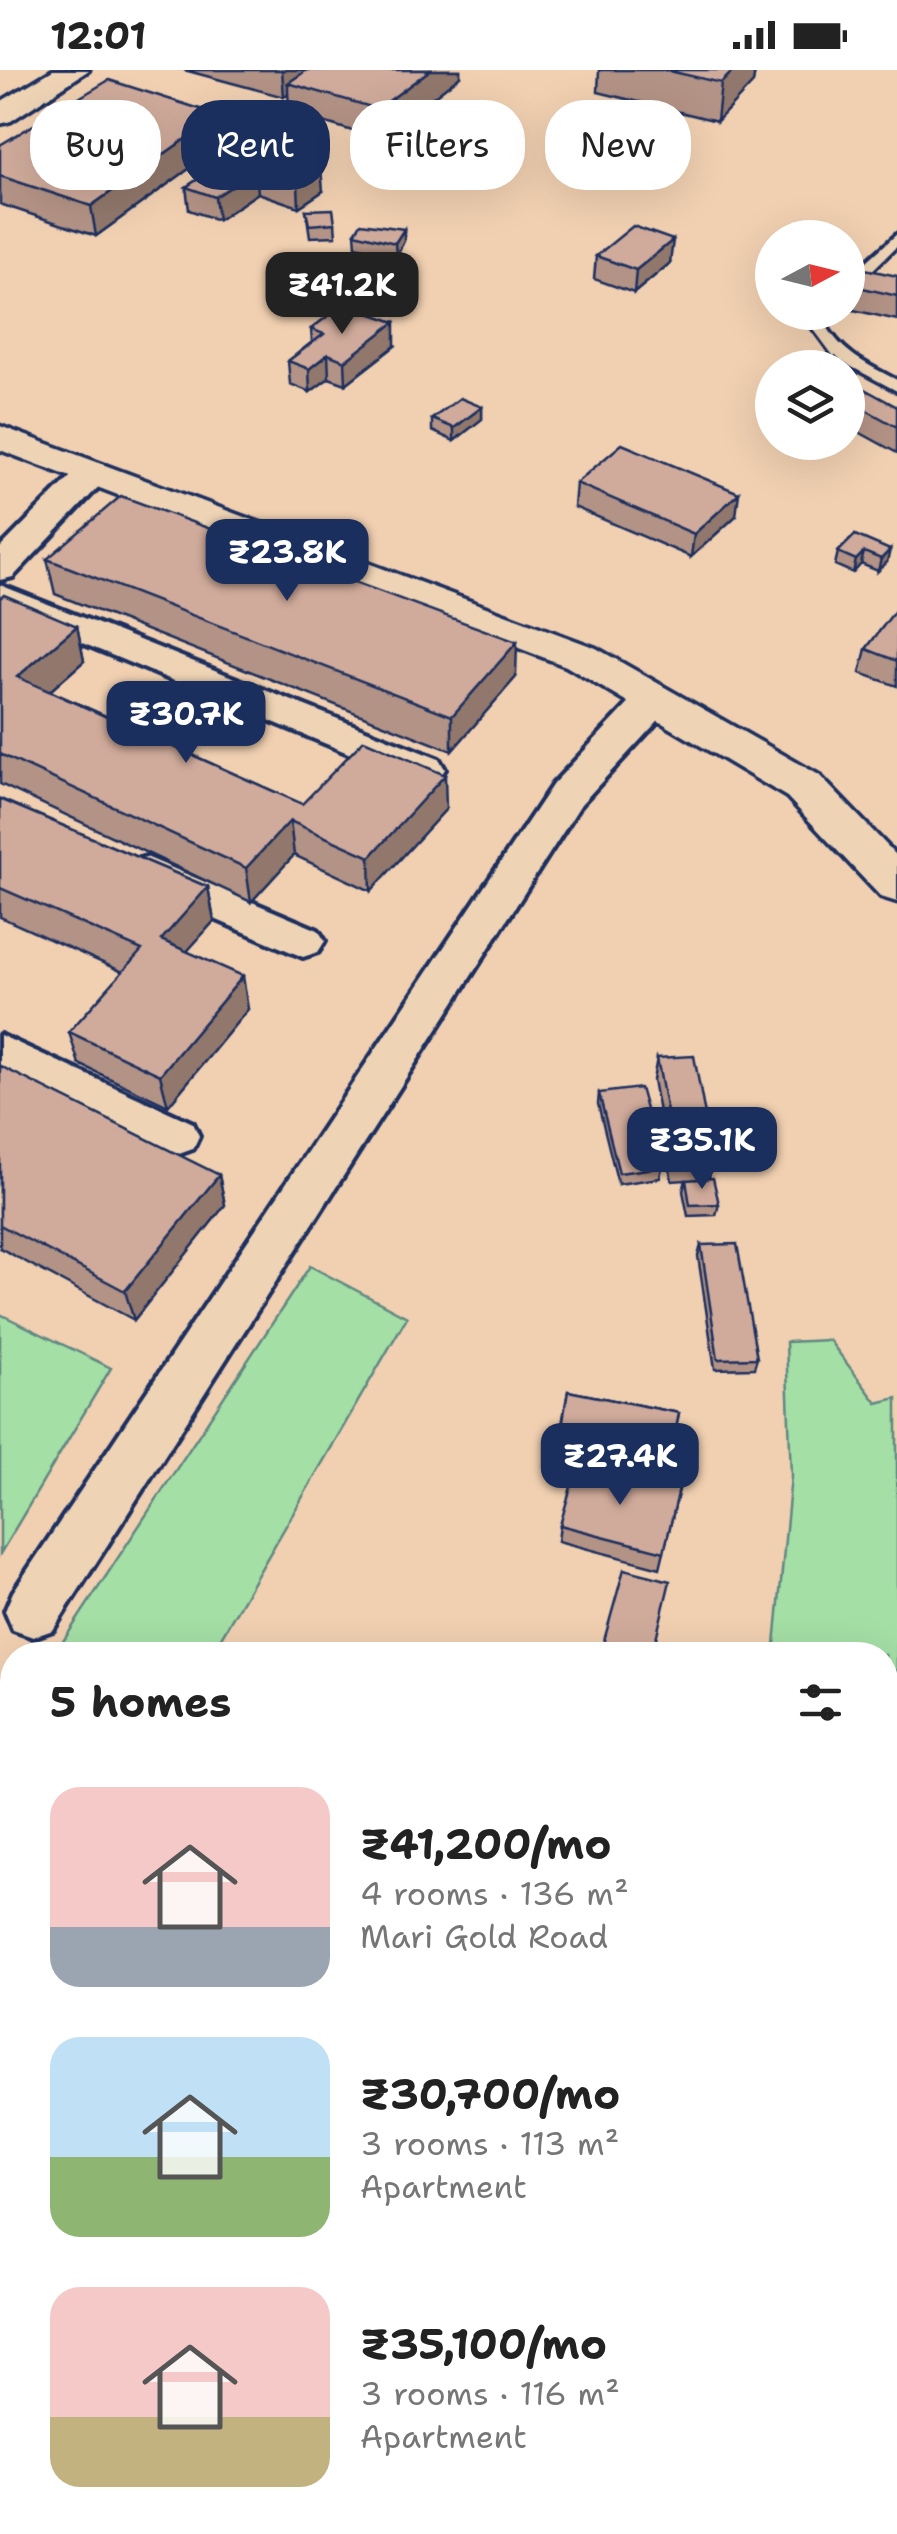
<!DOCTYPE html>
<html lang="en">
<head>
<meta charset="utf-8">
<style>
  body { margin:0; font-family:"Shantell Sans",sans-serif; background:#f6f6f6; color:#222; height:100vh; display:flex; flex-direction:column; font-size:38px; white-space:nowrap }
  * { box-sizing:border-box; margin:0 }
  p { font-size:32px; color:#767676 }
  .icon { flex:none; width:55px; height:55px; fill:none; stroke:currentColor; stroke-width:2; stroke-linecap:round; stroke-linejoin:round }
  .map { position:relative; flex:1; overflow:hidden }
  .details { position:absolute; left:0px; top:1572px; width:898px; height:892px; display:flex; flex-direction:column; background:#fff; border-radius:40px 40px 0 0; box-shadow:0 10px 40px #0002 }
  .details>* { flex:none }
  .guide { position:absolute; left:30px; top:30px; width:838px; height:90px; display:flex; gap:20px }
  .needle { width:65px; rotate:83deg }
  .buttons { position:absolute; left:755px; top:150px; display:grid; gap:20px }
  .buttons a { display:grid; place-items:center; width:110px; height:110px; border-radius:50%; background:#fff; box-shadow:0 10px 40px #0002; font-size:50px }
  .price { position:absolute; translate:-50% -85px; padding:0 22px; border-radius:20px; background:#1b2f5e; color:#fff; font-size:32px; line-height:65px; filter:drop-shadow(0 2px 5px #0008) }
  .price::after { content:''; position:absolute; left:50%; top:60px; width:30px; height:22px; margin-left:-15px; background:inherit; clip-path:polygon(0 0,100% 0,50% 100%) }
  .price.current { background:#222; color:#fff }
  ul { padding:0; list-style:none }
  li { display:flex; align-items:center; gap:30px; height:250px; padding:0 50px }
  li span { display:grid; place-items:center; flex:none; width:280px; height:200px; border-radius:30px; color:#555 }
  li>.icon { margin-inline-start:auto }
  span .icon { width:120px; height:120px; fill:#fffc; stroke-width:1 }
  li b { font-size:42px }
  h2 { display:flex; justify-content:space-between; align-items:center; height:120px; padding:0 50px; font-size:42px }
  .pill { padding:0 35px; border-radius:40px; background:#fff; box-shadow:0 10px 40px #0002; font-size:35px; line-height:90px }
  .pill.current { background:#1b2f5e; color:#fff }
  .status { display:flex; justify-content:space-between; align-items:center; height:70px; padding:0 50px; background:#fff; direction:ltr }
  .status svg { height:28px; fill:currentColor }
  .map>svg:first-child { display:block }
  .green { fill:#a4dfa5; stroke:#608782; stroke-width:2.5 }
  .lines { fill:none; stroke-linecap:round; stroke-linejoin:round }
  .stream { fill:#6b8fbd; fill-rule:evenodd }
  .service-casing { stroke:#1b2f5e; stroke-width:7 }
  .minor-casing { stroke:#1b2f5e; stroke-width:8 }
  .tertiary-casing { stroke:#1b2f5e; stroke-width:7 }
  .service { fill:#eed4b5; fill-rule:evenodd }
  .minor { fill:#eed4b5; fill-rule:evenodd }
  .tertiary { fill:#eed4b5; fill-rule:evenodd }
  .wall { fill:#b39385; stroke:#1b2f5e; stroke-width:2.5 }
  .shaded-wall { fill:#92786c; stroke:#1b2f5e; stroke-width:2.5 }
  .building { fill:#d0ab9b; stroke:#1b2f5e; stroke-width:2.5 }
</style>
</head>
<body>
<div class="status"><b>12:01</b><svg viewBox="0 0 49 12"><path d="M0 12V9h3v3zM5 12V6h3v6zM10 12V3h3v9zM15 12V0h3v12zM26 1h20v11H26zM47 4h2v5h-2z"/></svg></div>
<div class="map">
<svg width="897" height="2464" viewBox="0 0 897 2464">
  <rect width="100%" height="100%" fill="#f1d0b1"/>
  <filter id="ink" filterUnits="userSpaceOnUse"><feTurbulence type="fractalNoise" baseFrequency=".01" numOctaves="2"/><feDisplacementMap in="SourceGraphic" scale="20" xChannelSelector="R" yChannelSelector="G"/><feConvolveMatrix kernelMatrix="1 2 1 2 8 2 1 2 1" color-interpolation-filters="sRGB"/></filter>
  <g filter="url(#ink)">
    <g class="green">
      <polygon points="310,1196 407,1247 211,1585 54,1585"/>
      <polygon points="0,1244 111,1298 0,1484"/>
      <polygon points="829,1270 877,1333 897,1328 897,1625 886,1630 885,1585 774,1585 791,1406 786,1272"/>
    </g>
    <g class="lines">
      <g class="stream">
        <polygon points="12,2156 12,2180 0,2185 0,2161"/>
        <polygon points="727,2452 767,2452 772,2455 776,2464 737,2464 731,2461"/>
      </g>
      <defs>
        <g id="service">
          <polygon points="897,164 897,176 853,219 848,220 848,208"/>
          <path d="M814 242H830L825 253C841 283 868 295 897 310V321L835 288 809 253Z"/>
        </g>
        <g id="minor">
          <polygon points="93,393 105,396 110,403 105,410 13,507 0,510 0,478 81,396"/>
          <polygon points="0,515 439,689 445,699 439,709 425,713 411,709 0,539"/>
          <polygon points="653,619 667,623 672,632 667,641 581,734 53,1560 33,1567 13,1560 5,1541 13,1522 553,714 639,623"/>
          <polygon points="146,787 318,860 325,871 318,882 303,887 131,813 125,802 131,791"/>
          <polygon points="0,965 193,1053 199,1066 193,1079 176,1085 159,1079 0,1002"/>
        </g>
        <g id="tertiary">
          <polygon points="53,0 89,0 11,51 0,54 0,32"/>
          <polygon points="0,356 596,578 819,705 897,786 897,832 881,827 787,727 566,596 0,380"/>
        </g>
      </defs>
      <use href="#service" class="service-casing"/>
      <use href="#minor" class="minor-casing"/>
      <use href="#tertiary" class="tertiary-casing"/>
      <use href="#service" class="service"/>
      <use href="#minor" class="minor"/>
      <use href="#tertiary" class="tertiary"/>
    </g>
    <g class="wall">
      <polygon points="184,0 460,0 460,6 379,69 290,42 288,24 284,27"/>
      <polygon points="599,0 755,0 753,13 717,51 598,22"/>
      <polygon points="0,75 222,75 96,166 0,134"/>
      <polygon points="250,75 323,121 299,137 258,123 218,150 189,140 186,117"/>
      <polygon points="306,140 335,153 336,166 310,167"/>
      <polygon points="404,159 404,171 396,186 356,176 355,163"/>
      <polygon points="596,186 670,193 634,223 594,209"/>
      <polygon points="897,206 897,250 849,239 854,216"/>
      <polygon points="311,259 395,276 346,314 329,308 310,322 290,314 288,291 312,272"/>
      <polygon points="848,298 856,305 854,314 897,337 897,383 848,356"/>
      <polygon points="482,337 482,349 454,371 432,361 432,349"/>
      <polygon points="576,413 736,446 691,487 574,437"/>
      <polygon points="855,465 887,492 878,501 861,494 853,503 835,495 838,482"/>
      <polygon points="47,489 516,607 452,681 55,524"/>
      <polygon points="0,528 77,556 84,591 50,621 302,734 446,739 371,821 294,785 251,832 0,714"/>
      <polygon points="897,538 897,616 860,603 866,579"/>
      <polygon points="0,729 208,817 214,851 186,882 248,939 168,1036 79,994 69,962 123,902 0,847"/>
      <polygon points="657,988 713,1088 709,1108 719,1134 716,1145 688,1146 683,1121 686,1110 672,1111 653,1010"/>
      <polygon points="0,996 219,1105 225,1135 134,1250 0,1178"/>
      <polygon points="599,1023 662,1097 660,1108 618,1114 598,1034"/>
      <polygon points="701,1175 757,1288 754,1298 715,1299 698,1186"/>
      <polygon points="568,1321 679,1343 669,1390 559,1371"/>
      <polygon points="679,1419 660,1498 558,1471 560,1455"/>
      <polygon points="897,1756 897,1800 885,1802 885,1758"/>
      <polygon points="0,1770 12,1773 12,1839 0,1837"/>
      <polygon points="885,1820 893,1872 897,1874 897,1928 885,1923"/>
      <polygon points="0,1875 12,1877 12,1931 0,1928"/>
      <polygon points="885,1938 897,1943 897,2005 885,2000"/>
    </g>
    <g class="shaded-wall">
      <polygon points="282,0 319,0 288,13 288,24 284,27"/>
      <polygon points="430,0 460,0 460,6 379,69 378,39"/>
      <polygon points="734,0 755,0 753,13 717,51 721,13"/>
      <polygon points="219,45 222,75 96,166 91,136"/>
      <polygon points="321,98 323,121 299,137 298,114"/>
      <polygon points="256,100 258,123 218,150 215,127"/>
      <polygon points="404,159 404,171 396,186 395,173"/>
      <polygon points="673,170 670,193 634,223 636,200"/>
      <polygon points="395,252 395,276 346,314 345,291"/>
      <polygon points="328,284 329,308 310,322 309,299"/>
      <polygon points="856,305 854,318 848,320 848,308"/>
      <polygon points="482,337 482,349 454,371 454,358"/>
      <polygon points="739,423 736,446 691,487 694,464"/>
      <polygon points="890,480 887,492 878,501 881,489"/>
      <polygon points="864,482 861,494 853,503 856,490"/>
      <polygon points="77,556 84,591 26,642 17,607"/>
      <polygon points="517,572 516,607 452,681 452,646"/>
      <polygon points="445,705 446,739 371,821 370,787"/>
      <polygon points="290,751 294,785 251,832 246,798"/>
      <polygon points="208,817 214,851 167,904 161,870"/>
      <polygon points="243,906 248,939 168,1036 160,1005"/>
      <polygon points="219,1105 225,1135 134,1250 125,1221"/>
    </g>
    <g class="building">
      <polygon points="307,0 430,0 378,39 288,13"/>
      <polygon points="665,0 734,0 721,13"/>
      <polygon points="109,10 219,45 91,136 0,106 0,75"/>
      <polygon points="250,75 321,98 298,114 256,100 215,127 186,117"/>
      <polygon points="333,139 335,153 309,155 306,140"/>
      <polygon points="361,153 404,159 395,173 355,163"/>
      <polygon points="633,156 673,170 636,200 596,186"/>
      <polygon points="865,199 897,206 897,226 854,216"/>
      <polygon points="360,240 395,252 345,291 328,284 309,299 288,291 324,264 311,259 333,242 349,248"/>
      <polygon points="835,287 847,298 802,298"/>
      <polygon points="848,298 856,305 848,308"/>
      <polygon points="848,310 897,337 897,357 848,330"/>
      <polygon points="460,328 482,337 454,358 432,349"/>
      <polygon points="622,374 739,423 694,464 576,413"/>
      <polygon points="121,426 517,572 452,646 47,489"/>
      <polygon points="855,465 890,480 881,489 864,482 856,490 838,482"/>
      <polygon points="4,525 77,556 17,607 302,734 364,670 445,705 370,787 290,751 246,798 0,684 0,528"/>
      <polygon points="897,538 897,591 866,579"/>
      <polygon points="0,729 208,817 161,870 243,906 160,1005 69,962 142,880 0,818"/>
      <polygon points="694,986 713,1088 676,1091 657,988"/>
      <polygon points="0,996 219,1105 125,1221 0,1155"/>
      <polygon points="640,1018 662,1097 619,1103 599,1023"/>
      <polygon points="713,1108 719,1134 690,1135 686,1110"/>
      <polygon points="737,1174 757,1288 718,1289 701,1175"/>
      <polygon points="568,1321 679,1343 672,1380 561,1362"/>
      <polygon points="577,1396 679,1419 664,1482 560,1455"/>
      <polygon points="624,1499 670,1511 652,1585 600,1585"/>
      <polygon points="897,1756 897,1795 885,1797 885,1758"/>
      <polygon points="0,1770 12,1773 12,1832 0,1829"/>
      <polygon points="885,1820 897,1825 897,1858 893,1872 897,1874 897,1915 885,1911"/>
      <polygon points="0,1875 12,1877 12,1926 0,1923"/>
      <polygon points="885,1938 897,1943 897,2000 885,1995"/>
    </g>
  </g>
</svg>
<div class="buttons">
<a><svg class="needle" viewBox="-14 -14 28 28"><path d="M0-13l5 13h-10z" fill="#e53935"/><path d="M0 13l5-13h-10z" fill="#767676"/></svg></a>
<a><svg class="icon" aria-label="layers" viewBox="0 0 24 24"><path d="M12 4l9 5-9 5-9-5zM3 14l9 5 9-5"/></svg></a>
</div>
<b class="price current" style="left:342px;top:267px">₹41.2K</b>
<b class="price" style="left:287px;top:534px">₹23.8K</b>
<b class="price" style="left:186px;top:696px">₹30.7K</b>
<b class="price" style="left:702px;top:1122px">₹35.1K</b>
<b class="price" style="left:620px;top:1438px">₹27.4K</b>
<div class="guide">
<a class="pill">Buy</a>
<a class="pill current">Rent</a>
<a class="pill">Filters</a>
<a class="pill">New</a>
</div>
<section class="details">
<h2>5 homes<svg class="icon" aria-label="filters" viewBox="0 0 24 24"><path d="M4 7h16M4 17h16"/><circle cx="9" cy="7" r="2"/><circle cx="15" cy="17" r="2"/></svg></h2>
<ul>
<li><span style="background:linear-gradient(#f6c9c9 70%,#9aa5b1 0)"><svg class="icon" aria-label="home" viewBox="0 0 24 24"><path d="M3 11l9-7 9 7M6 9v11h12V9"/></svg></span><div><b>₹41,200/mo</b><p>4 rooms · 136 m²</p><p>Mari Gold Road</p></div></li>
<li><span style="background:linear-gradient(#bfe0f5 60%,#8fb573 0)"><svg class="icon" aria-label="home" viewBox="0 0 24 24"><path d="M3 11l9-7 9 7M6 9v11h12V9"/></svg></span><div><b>₹30,700/mo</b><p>3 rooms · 113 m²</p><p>Apartment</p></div></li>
<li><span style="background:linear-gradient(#f6c9c9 65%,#c2b280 0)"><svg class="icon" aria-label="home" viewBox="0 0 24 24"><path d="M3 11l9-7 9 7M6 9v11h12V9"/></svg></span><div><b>₹35,100/mo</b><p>3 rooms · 116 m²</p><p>Apartment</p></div></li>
</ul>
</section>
</div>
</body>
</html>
